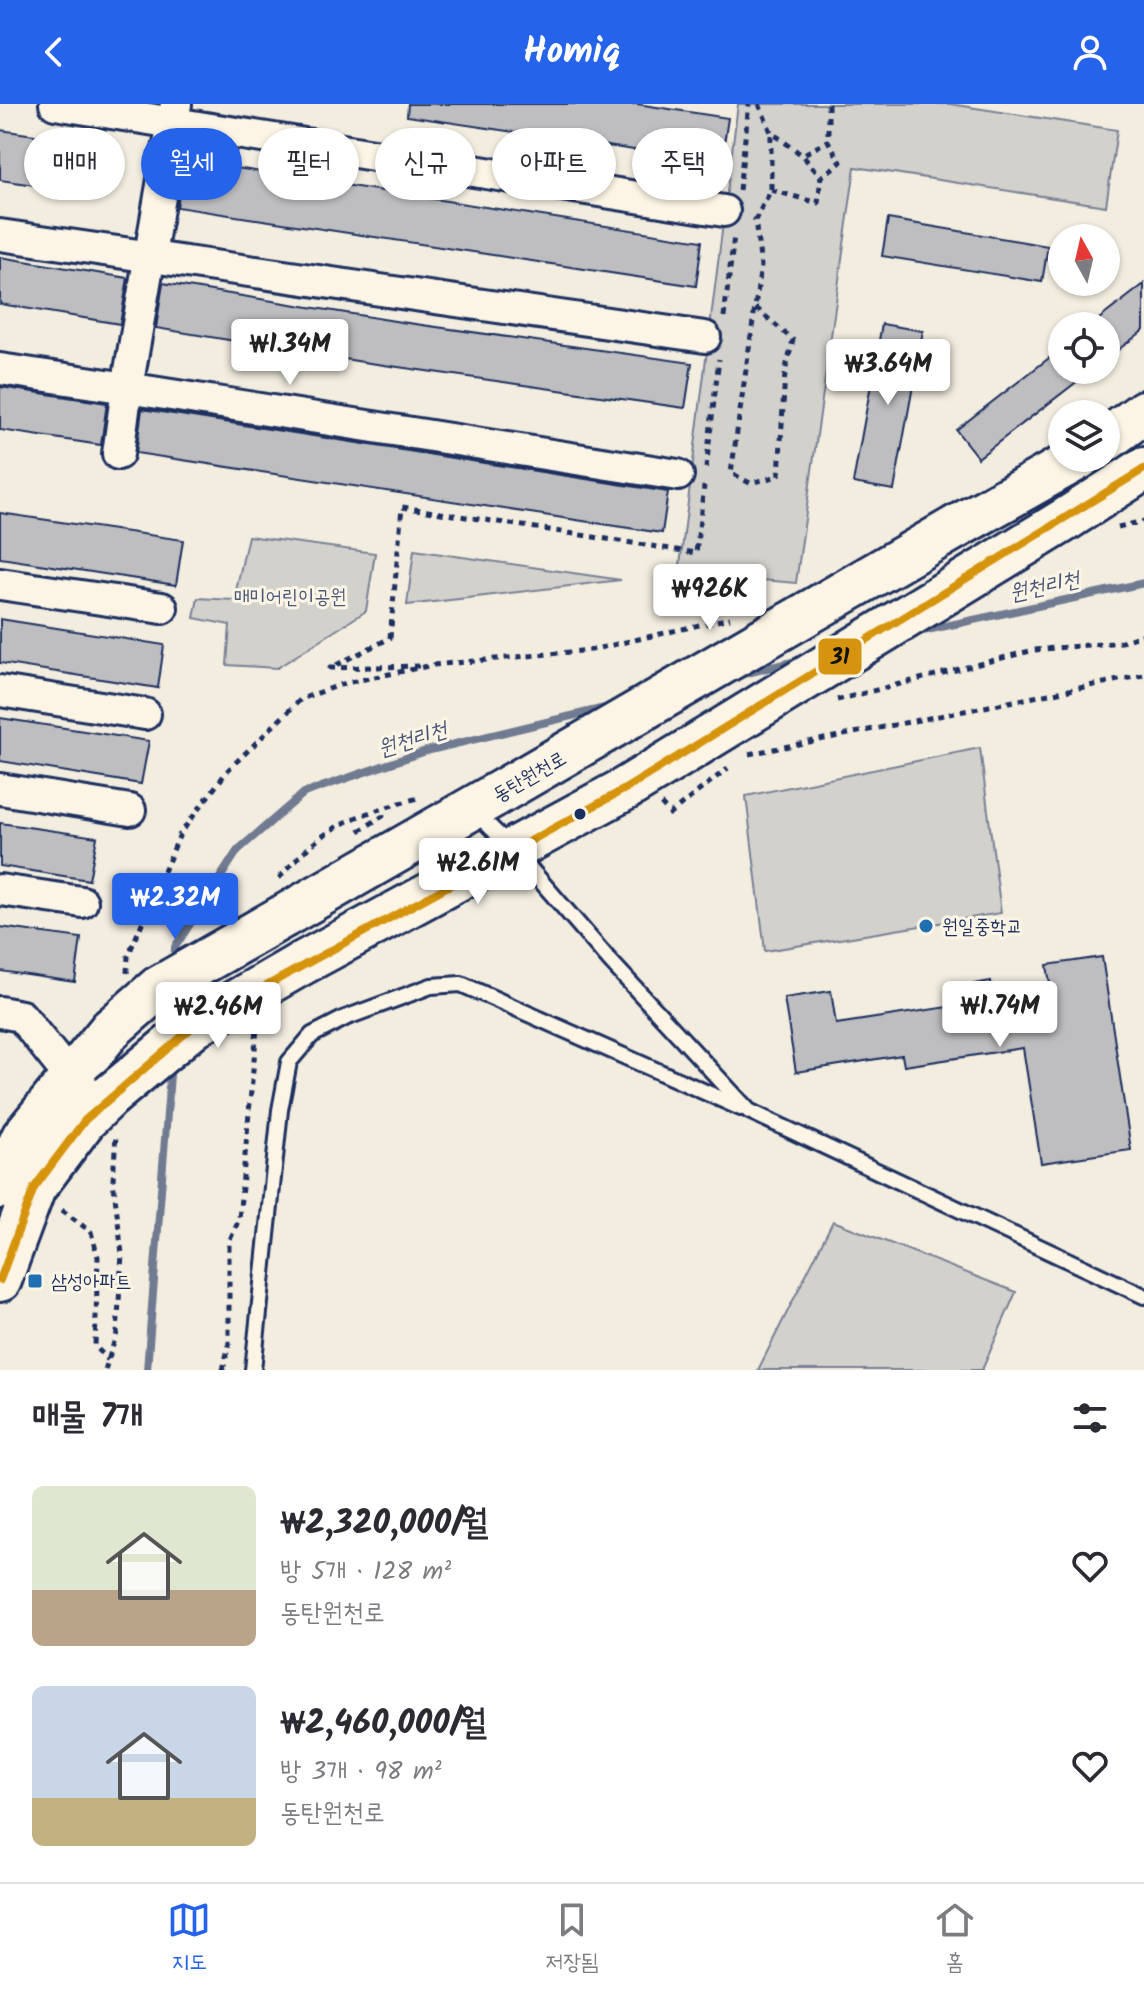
<!DOCTYPE html>
<html lang="ko">
<head>
<meta charset="utf-8">
<style>
  body { margin:0; font-family:Kalam,"Poor Story",sans-serif; background:#f7f7f7; color:#2b2b33; height:100vh; display:flex; flex-direction:column; font-size:30px; white-space:nowrap }
  * { box-sizing:border-box; margin:0 }
  p { font-size:26px; color:#7c7c81 }
  .icon { flex:none; width:44px; height:44px; fill:none; stroke:currentColor; stroke-width:2; stroke-linecap:round; stroke-linejoin:round }
  .map { position:relative; height:1266px; overflow:hidden }
  .panel { display:flex; flex-direction:column; background:#fff; flex:1 }
  .panel>* { flex:none }
  .banner { position:absolute; left:24px; top:24px; width:1096px; height:72px; display:flex; gap:16px }
  .needle { width:52px; rotate:352deg }
  .buttons { position:absolute; left:1048px; top:120px; display:grid; gap:16px }
  .buttons a { display:grid; place-items:center; width:72px; height:72px; border-radius:50%; background:#fff; box-shadow:0 2px 6px #0004; font-size:40px }
  .price { position:absolute; translate:-50% -68px; padding:0 18px; border-radius:8px; background:#fff; color:#222; font-size:26px; line-height:52px; filter:drop-shadow(0 2px 4px #0008) }
  .price::after { content:''; position:absolute; left:50%; top:48px; width:24px; height:18px; margin-left:-12px; background:inherit; clip-path:polygon(0 0,100% 0,50% 100%) }
  .price.on { background:#2563eb; color:#fff }
  ul { padding:0; list-style:none }
  li { display:flex; align-items:center; gap:24px; height:200px; padding:0 32px }
  li span { display:grid; place-items:center; flex:none; width:224px; height:160px; border-radius:12px; color:#555 }
  li>.icon { margin-inline-start:auto }
  span .icon { width:96px; height:96px; fill:#fffc; stroke-width:1 }
  li b { font-size:34px }
  h2 { display:flex; justify-content:space-between; align-items:center; height:96px; padding:0 32px; font-size:34px }
  .tag { padding:0 28px; border-radius:36px; background:#fff; box-shadow:0 2px 6px #0004; font-size:28px; line-height:72px }
  .tag.on { background:#2563eb; color:#fff }
  header { display:flex; justify-content:space-between; align-items:center; height:104px; padding:0 32px; background:#2563eb; color:#fff; font-size:36px; font-weight:700 }
  .dock { display:flex; justify-content:space-around; align-items:center; height:112px; border-top:2px solid #e1e1e2; background:#fff; font-size:22px; color:#7c7c81 }
  .dock a { display:grid; justify-items:center; gap:4px }
  .dock .on { color:#2563eb }
  .map>svg:first-child { display:block }
  .green { fill:#d3d1cc; stroke:#778095; stroke-width:2 }
  .lines { fill:none; stroke-linecap:round; stroke-linejoin:round }
  .stream { stroke:#707a91; stroke-width:8 }
  .building { fill:#bebec0; stroke:#1b2f5e; stroke-width:2 }
  .lane-casing { stroke:#1b2f5e; stroke-width:20 }
  .street-casing { stroke:#1b2f5e; stroke-width:36 }
  .secondary-casing { stroke:#1b2f5e; stroke-width:48 }
  .path { stroke:#1b2f5e; stroke-width:5; stroke-dasharray:6 6; stroke-linecap:butt }
  .lane { stroke:#fcf5e5; stroke-width:14 }
  .street { stroke:#fcf5e5; stroke-width:30 }
  .secondary { stroke:#fcf5e5; stroke-width:42 }
  .secondary-bridge-casing { stroke:#1b2f5e; stroke-width:48; stroke-linecap:butt }
  .secondary-bridge { stroke:#fcf5e5; stroke-width:42 }
  .bus-1-casing { stroke:#fcf5e5; stroke-width:14 }
  .bus-1 { stroke:#d6940e; stroke-width:8 }
  .bus-dot { fill:#1b2f5e; stroke:#fcf5e5; stroke-width:3 }
  .poi-dot { fill:#1f6fb2; stroke:#fcf5e5; stroke-width:3 }
  .labels { text-anchor:middle; stroke-width:6; stroke-linejoin:round; paint-order:stroke }
  .park-label { font-size:20px; fill:#49587a; stroke:#fcf5e5 }
  .street-label { font-size:20px; fill:#1b2f5e; stroke:#fcf5e5 }
  .poi-label { font-size:20px; fill:#1b2f5e; stroke:#fcf5e5; text-anchor:start }
  .water-label { font-size:22px; font-style:italic; fill:#465478; stroke:#fcf5e5 }
  .line-badge { stroke:#fcf5e5; stroke-width:3 }
  .pale-badge-label { font-size:22px; text-anchor:middle; font-weight:bold; fill:#111 }
</style>
</head>
<body>
<header><svg class="icon" aria-label="back" viewBox="0 0 24 24"><path d="M15 5l-7 7 7 7"/></svg>Homiq<svg class="icon" aria-label="person" viewBox="0 0 24 24"><circle cx="12" cy="8" r="4"/><path d="M4 21q1-7 8-7t8 7"/></svg></header>
<div class="map">
<svg width="1144" height="1266" viewBox="0 0 1144 1266">
  <rect width="100%" height="100%" fill="#f3ede0"/>
  <filter id="ink" filterUnits="userSpaceOnUse"><feTurbulence type="fractalNoise" baseFrequency=".0125" numOctaves="2"/><feDisplacementMap in="SourceGraphic" scale="16" xChannelSelector="R" yChannelSelector="G"/><feConvolveMatrix kernelMatrix="1 2 1 2 8 2 1 2 1" color-interpolation-filters="sRGB"/></filter>
  <g filter="url(#ink)">
    <g class="green">
      <polygon points="738,0 950,0 1117,26 1106,102 855,63 796,479 679,469"/>
      <polygon points="248,432 375,449 366,507 277,564 227,561 230,521 194,514 198,494 234,496"/>
      <polygon points="414,446 621,476 407,501"/>
      <polygon points="980,644 1001,809 765,847 746,692"/>
      <polygon points="833,1117 1016,1188 982,1266 758,1266"/>
    </g>
    <g class="lines">
      <g class="stream">
        <polyline points="918,528 1144,479"/>
        <polyline points="739,571 800,556"/>
        <polyline points="174,861 175,843 238,746 304,689 426,647 613,602"/>
        <polyline points="173,921 173,890"/>
        <polyline points="147,1266 171,958"/>
      </g>
    </g>
    <g class="building">
      <polygon points="408,0 637,0 728,14 721,59 407,12"/>
      <polygon points="0,26 83,38 75,87 0,76"/>
      <polygon points="185,56 702,137 696,182 177,103"/>
      <polygon points="888,115 1048,142 1042,178 882,152"/>
      <polygon points="0,153 128,174 120,220 0,200"/>
      <polygon points="163,179 401,218 692,259 685,304 363,258 156,224"/>
      <polygon points="1144,180 1144,226 1106,255 1106,222 1090,222"/>
      <polygon points="882,220 923,227 894,386 853,379"/>
      <polygon points="1062,244 1062,266 1092,266 978,354 956,326"/>
      <polygon points="0,283 107,299 101,341 0,326"/>
      <polygon points="142,305 668,388 662,429 136,349"/>
      <polygon points="0,409 183,436 176,481 0,454"/>
      <polygon points="0,515 164,541 158,584 0,559"/>
      <polygon points="0,614 149,637 141,680 0,657"/>
      <polygon points="0,719 97,733 89,776 0,762"/>
      <polygon points="0,823 81,834 75,878 0,867"/>
      <polygon points="1102,853 1131,1046 1041,1059 1023,944 904,962 902,951 796,968 784,894 831,887 836,920 961,901 958,883 991,877 992,888 1050,880 1047,861"/>
    </g>
    <g class="lines">
      <defs>
        <g id="lane">
          <polyline points="476,709 514,746 610,857 749,1007 1144,1192"/>
          <polyline points="253,1266 280,1006 289,958 312,931 345,914 431,882 461,880 741,1004"/>
        </g>
        <g id="street">
          <polyline points="55,0 724,107"/>
          <polyline points="176,0 127,284 678,371"/>
          <polyline points="0,131 705,233"/>
          <polyline points="0,265 127,284 118,350"/>
          <polyline points="0,480 162,504"/>
          <polyline points="0,587 145,610"/>
          <polyline points="0,685 130,706"/>
          <polyline points="0,786 82,798"/>
          <polyline points="0,908 21,912 82,988"/>
        </g>
        <g id="secondary">
          <polyline points="1106,336 1144,308"/>
          <polyline points="1068,414 1144,365"/>
          <polyline points="958,422 1079,354"/>
          <polyline points="284,812 495,691"/>
          <polyline points="299,861 625,685"/>
          <polyline points="0,1083 23,1033 111,925"/>
          <polyline points="0,1176 34,1084 85,1016 110,992"/>
        </g>
      </defs>
      <use href="#lane" class="lane-casing"/>
      <use href="#street" class="street-casing"/>
      <use href="#secondary" class="secondary-casing"/>
      <g class="path">
        <polyline points="759,0 771,28 802,51 821,73 841,58 828,37 802,51"/>
        <polyline points="828,0 828,37"/>
        <polyline points="739,86 749,0"/>
        <polyline points="771,86 818,99 821,73"/>
        <polyline points="756,204 793,236 785,268 779,372 750,379 731,369 761,162 755,116 771,86 771,28"/>
        <polyline points="724,213 734,132"/>
        <polyline points="706,364 719,255"/>
        <polyline points="1118,423 1144,417"/>
        <polyline points="419,562 330,564 390,534 402,403 696,449 704,382"/>
        <polyline points="837,596 1034,546 1122,538 1144,530"/>
        <polyline points="749,650 1144,571"/>
        <polyline points="661,700 670,710 728,664"/>
        <polyline points="359,727 383,712 381,705"/>
        <path d="M279 774C329 718 348 714 418 694"/>
        <polyline points="127,869 128,852 180,730 228,666 301,595 346,579 433,561 591,546 730,514"/>
        <polyline points="62,1106 91,1128 98,1153 95,1242 108,1256"/>
        <polyline points="105,1266 117,1229 122,1150 113,1076 116,1031"/>
        <polyline points="223,1266 229,1240 229,1138 239,1115 257,924"/>
      </g>
      <use href="#lane" class="lane"/>
      <use href="#street" class="street"/>
      <use href="#secondary" class="secondary"/>
      <defs>
        <g id="secondary-bridge">
          <polyline points="625,685 1068,414"/>
          <polyline points="495,691 958,422"/>
          <polyline points="111,925 158,884 284,812"/>
          <polyline points="110,992 195,921 299,861"/>
        </g>
      </defs>
      <use href="#secondary-bridge" class="secondary-bridge-casing"/>
      <use href="#secondary-bridge" class="secondary-bridge"/>
      <defs>
        <polyline id="bus-1" points="0,1176 34,1084 85,1016 195,921 625,685 1144,365"/>
      </defs>
      <use href="#bus-1" class="bus-1-casing"/>
      <use href="#bus-1" class="bus-1"/>
    </g>
  </g>
  <circle class="bus-dot" cx="580" cy="710" r="7"/>
  <g class="poi-dot">
    <circle cx="926" cy="822" r="8"/>
    <rect x="27" y="1169" width="16" height="16" rx="4"/>
  </g>
  <g class="labels">
    <g class="park-label">
      <text x="290" y="499">매미어린이공원</text>
    </g>
    <g class="street-label">
      <text transform="translate(529 672) rotate(-30)" y="7">동탄원천로</text>
    </g>
    <g class="poi-label">
      <text x="942" y="829">원일중학교</text>
      <text x="51" y="1184">삼성아파트</text>
    </g>
    <g class="water-label">
      <text transform="translate(1044 481) rotate(-12)" y="8">원천리천</text>
      <text transform="translate(412 634) rotate(-17)" y="8">원천리천</text>
    </g>
  </g>
  <rect class="line-badge" x="817" y="533" width="46" height="39" rx="8" fill="#d6940e"/>
  <g class="pale-badge-label">
    <text x="840" y="560">31</text>
  </g>
</svg>
<div class="buttons">
<a><svg class="needle" viewBox="-14 -14 28 28"><path d="M0-13l5 13h-10z" fill="#e53935"/><path d="M0 13l5-13h-10z" fill="#7c7c81"/></svg></a>
<a><svg class="icon" aria-label="locate" viewBox="0 0 24 24"><circle cx="12" cy="12" r="6"/><path d="M12 2v4M12 18v4M2 12h4M18 12h4"/></svg></a>
<a><svg class="icon" aria-label="layers" viewBox="0 0 24 24"><path d="M12 4l9 5-9 5-9-5zM3 14l9 5 9-5"/></svg></a>
</div>
<b class="price" style="left:290px;top:283px">₩1.34M</b>
<b class="price" style="left:888px;top:303px">₩3.64M</b>
<b class="price" style="left:710px;top:528px">₩926K</b>
<b class="price" style="left:478px;top:802px">₩2.61M</b>
<b class="price on" style="left:175px;top:837px">₩2.32M</b>
<b class="price" style="left:1000px;top:945px">₩1.74M</b>
<b class="price" style="left:218px;top:946px">₩2.46M</b>
<div class="banner">
<a class="tag">매매</a>
<a class="tag on">월세</a>
<a class="tag">필터</a>
<a class="tag">신규</a>
<a class="tag">아파트</a>
<a class="tag">주택</a>
</div>
</div>
<section class="panel">
<h2>매물 7개<svg class="icon" aria-label="filters" viewBox="0 0 24 24"><path d="M4 7h16M4 17h16"/><circle cx="9" cy="7" r="2"/><circle cx="15" cy="17" r="2"/></svg></h2>
<ul>
<li><span style="background:linear-gradient(#dfe7d0 65%,#b9a48a 0)"><svg class="icon" aria-label="home" viewBox="0 0 24 24"><path d="M3 11l9-7 9 7M6 9v11h12V9"/></svg></span><div><b>₩2,320,000/월</b><p>방 5개 · 128 m²</p><p>동탄원천로</p></div><svg class="icon" aria-label="heart" viewBox="0 0 24 24"><path d="M12 20l-8-8c-3-5 5-10 8-4 3-6 11-1 8 4z"/></svg></li>
<li><span style="background:linear-gradient(#c9d6e8 70%,#c2b280 0)"><svg class="icon" aria-label="home" viewBox="0 0 24 24"><path d="M3 11l9-7 9 7M6 9v11h12V9"/></svg></span><div><b>₩2,460,000/월</b><p>방 3개 · 98 m²</p><p>동탄원천로</p></div><svg class="icon" aria-label="heart" viewBox="0 0 24 24"><path d="M12 20l-8-8c-3-5 5-10 8-4 3-6 11-1 8 4z"/></svg></li>
</ul>
</section>
<nav class="dock">
<a class="on"><svg class="icon" aria-label="map" viewBox="0 0 24 24"><path d="M3 6l6-2 6 2 6-2v14l-6 2-6-2-6 2zM9 4v14M15 6v14"/></svg>지도</a>
<a><svg class="icon" aria-label="saved" viewBox="0 0 24 24"><path d="M7 4h10v16l-5-4-5 4z"/></svg>저장됨</a>
<a><svg class="icon" aria-label="home" viewBox="0 0 24 24"><path d="M3 11l9-7 9 7M6 9v11h12V9"/></svg>홈</a>
</nav>
</body>
</html>
